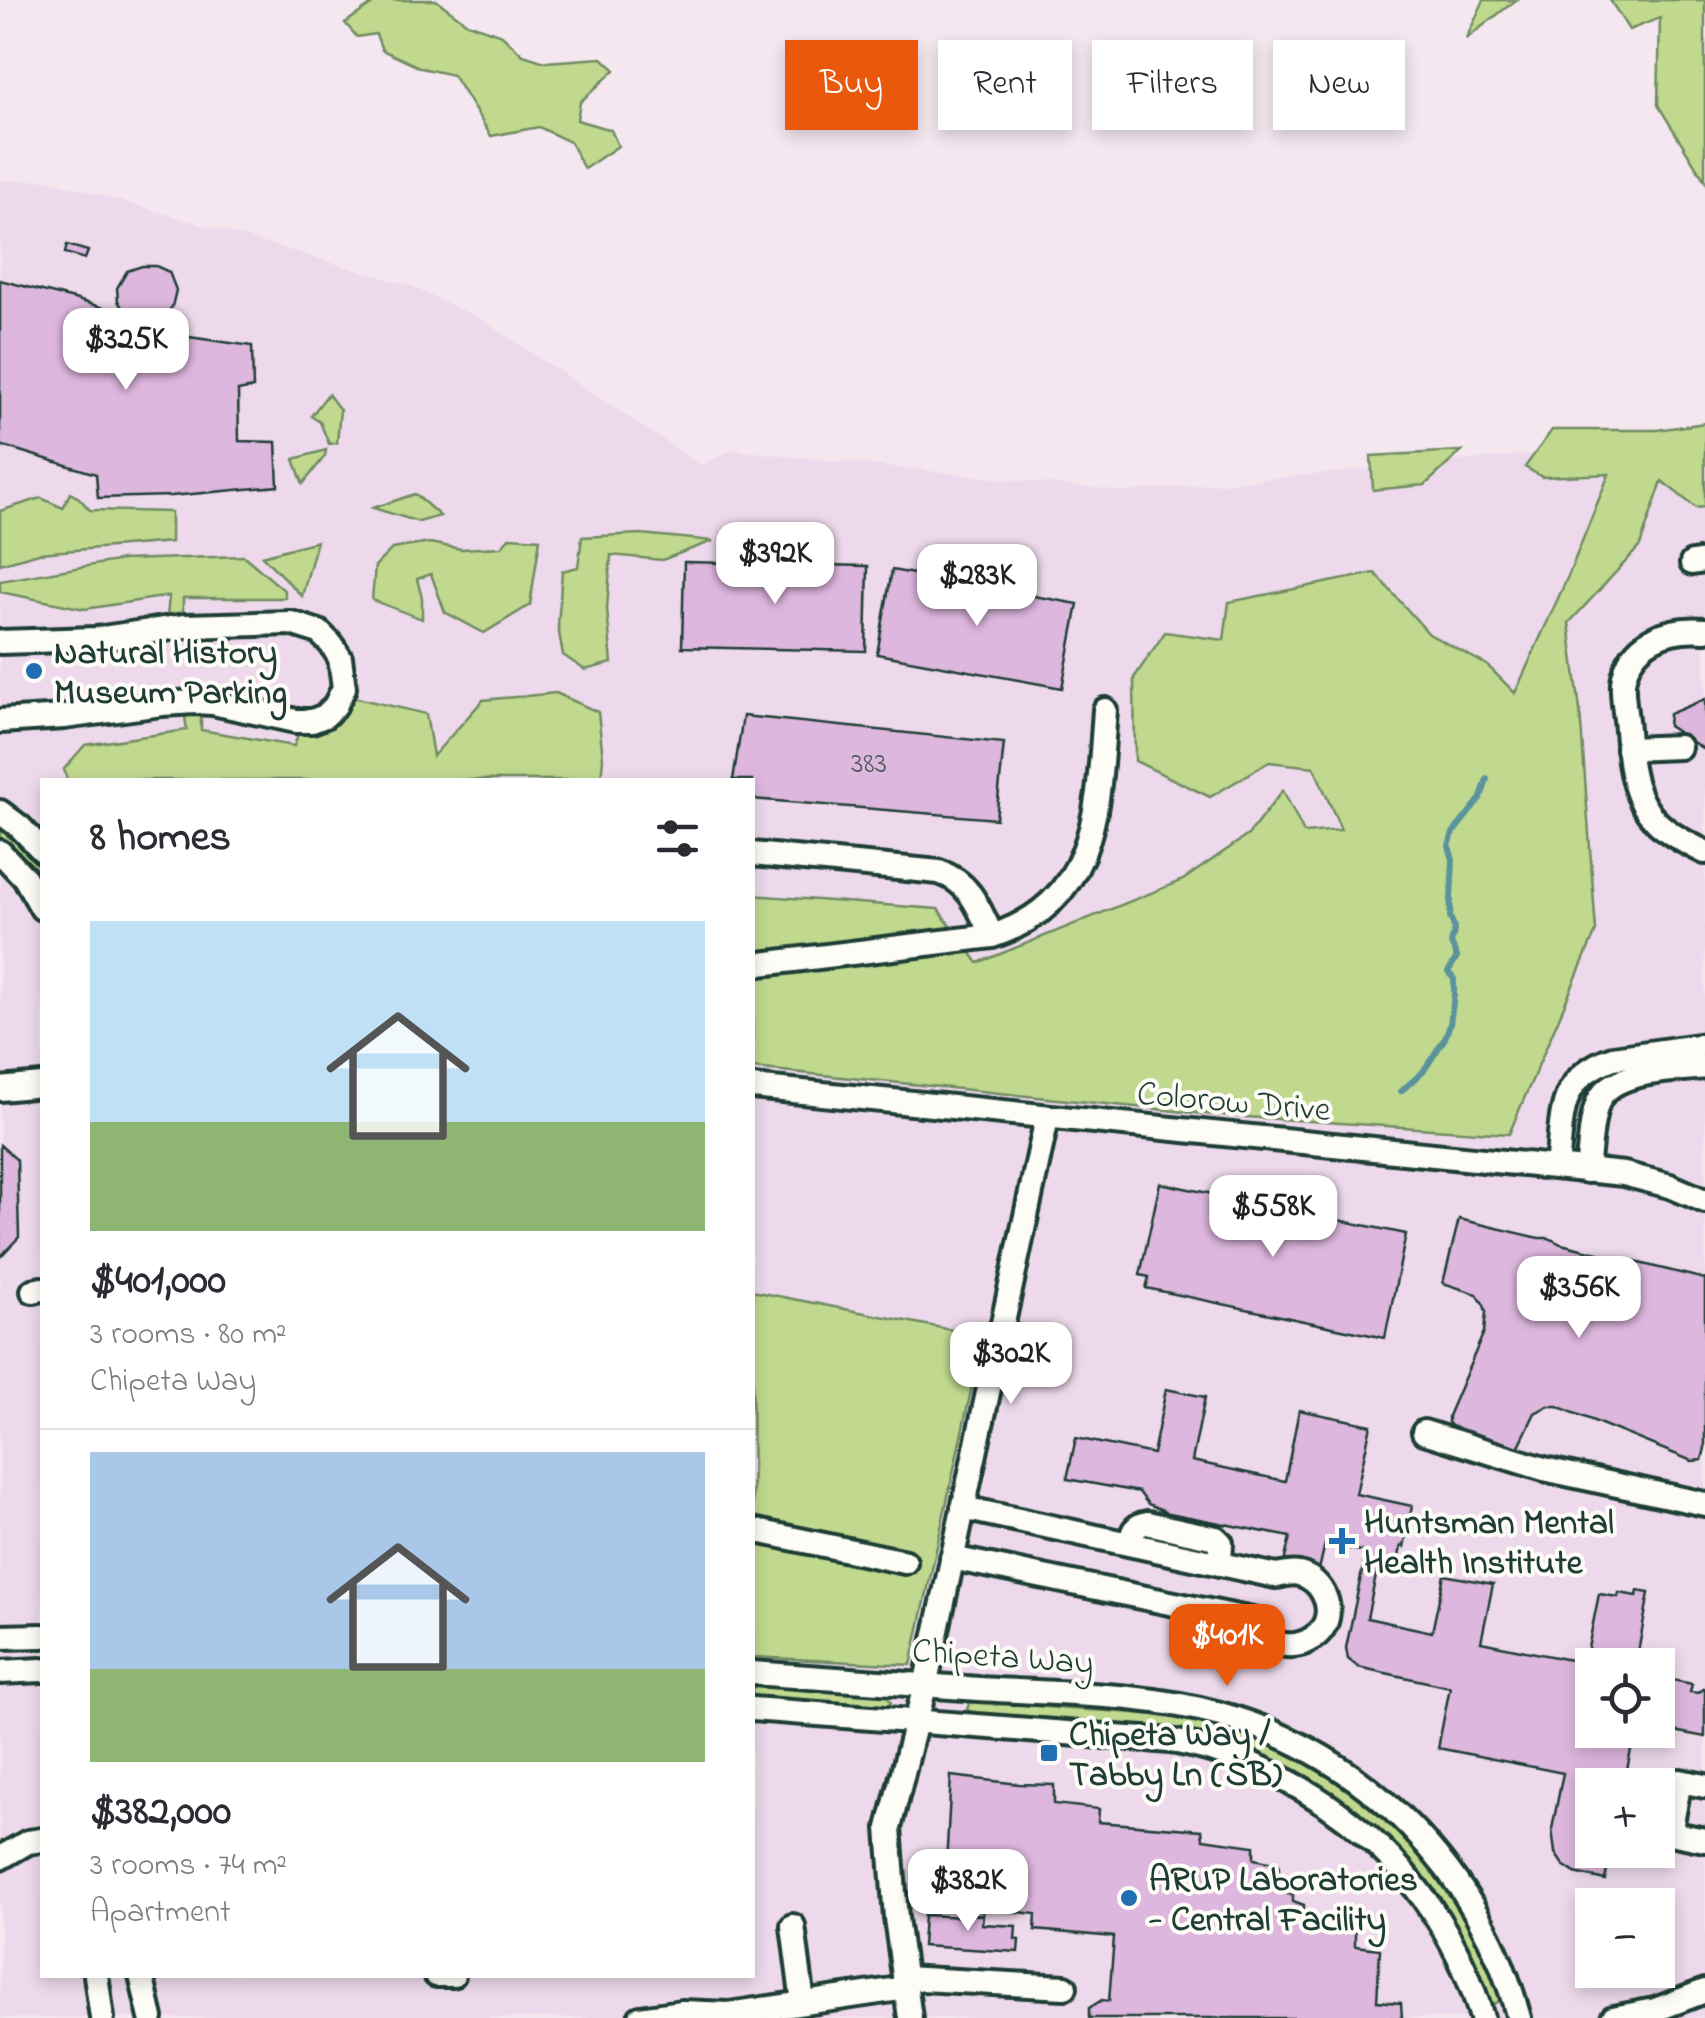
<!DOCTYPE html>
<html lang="en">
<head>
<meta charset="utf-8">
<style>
  body { margin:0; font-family:"Indie Flower",sans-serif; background:#f7f7f7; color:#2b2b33; height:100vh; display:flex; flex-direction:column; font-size:38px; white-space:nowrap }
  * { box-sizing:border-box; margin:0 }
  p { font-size:32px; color:#7c7c81 }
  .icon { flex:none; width:55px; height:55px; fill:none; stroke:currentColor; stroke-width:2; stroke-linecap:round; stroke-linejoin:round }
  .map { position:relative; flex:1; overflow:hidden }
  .sheet { position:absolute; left:40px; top:778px; width:715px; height:1200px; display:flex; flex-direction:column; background:#fff; border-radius:0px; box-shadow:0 5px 15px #0003 }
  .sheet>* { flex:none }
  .banner { position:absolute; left:785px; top:40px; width:770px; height:90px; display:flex; gap:20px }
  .buttons { position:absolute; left:1575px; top:1648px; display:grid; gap:20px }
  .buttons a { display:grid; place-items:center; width:100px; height:100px; border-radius:0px; background:#fff; box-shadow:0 5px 15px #0003; font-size:50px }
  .price { position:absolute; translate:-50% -85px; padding:0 22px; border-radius:20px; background:#fff; color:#222; font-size:32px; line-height:65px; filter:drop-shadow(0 2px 5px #0008) }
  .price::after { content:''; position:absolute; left:50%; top:60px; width:30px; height:22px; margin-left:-15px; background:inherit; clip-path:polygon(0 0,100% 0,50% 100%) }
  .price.current { background:#ea580c; color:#fff }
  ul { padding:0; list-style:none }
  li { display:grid; align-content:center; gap:20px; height:530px; padding:0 50px }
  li+li { border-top:2px solid #e1e1e2 }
  li span { display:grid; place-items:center; height:310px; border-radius:0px; color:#555 }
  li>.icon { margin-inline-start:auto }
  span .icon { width:180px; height:180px; fill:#fffc; stroke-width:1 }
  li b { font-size:42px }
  h2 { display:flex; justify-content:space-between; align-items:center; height:120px; padding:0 50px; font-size:42px }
  .pill { padding:0 35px; border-radius:0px; background:#fff; box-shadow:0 5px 15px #0003; font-size:35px; line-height:90px }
  .pill.current { background:#ea580c; color:#fff }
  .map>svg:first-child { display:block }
  .built { fill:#edd9eb; fill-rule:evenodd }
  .green { fill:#c0d98f; stroke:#708b62; stroke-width:2.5 }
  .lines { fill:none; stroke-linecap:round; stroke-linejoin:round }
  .stream { stroke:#5a939c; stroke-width:6 }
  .building { fill:#deb7de; stroke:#1f3d34; stroke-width:2.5 }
  .minor-casing { stroke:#1f3d34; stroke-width:30 }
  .minor { stroke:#fdfcf7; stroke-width:22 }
  .poi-dot { fill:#1f6fb2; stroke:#fdfcf7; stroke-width:4 }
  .labels { text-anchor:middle; stroke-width:8; stroke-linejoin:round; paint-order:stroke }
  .number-label { font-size:30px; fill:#4f5c5e }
  .poi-label { font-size:35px; font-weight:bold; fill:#1f3d34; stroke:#fdfcf7; text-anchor:start }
  .street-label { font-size:35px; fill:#1f3d34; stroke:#fdfcf7 }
</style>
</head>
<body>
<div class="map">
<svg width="1705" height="2018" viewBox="0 0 1705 2018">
  <rect width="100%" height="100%" fill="#f4e7f0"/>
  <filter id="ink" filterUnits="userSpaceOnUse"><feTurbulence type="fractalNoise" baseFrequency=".01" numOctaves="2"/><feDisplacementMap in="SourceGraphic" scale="20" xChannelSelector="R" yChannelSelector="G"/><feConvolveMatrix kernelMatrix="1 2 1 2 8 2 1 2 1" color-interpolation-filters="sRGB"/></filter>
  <g filter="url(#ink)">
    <path class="built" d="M49 180 408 285 481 319 700 465 732 450 1126 492 1705 438V2018H0V181ZM42 780H752V1975H42ZM1592 1665H1658V1730H1592ZM1592 1785H1658V1850H1592ZM1592 1905H1658V1970H1592Z"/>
    <g class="green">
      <polygon points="378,0 436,0 467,23 502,35 523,55 545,62 602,58 615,70 580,102 577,120 611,130 618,146 584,169 570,142 539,127 491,136 453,75 421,68 382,50 376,34 357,37 345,23"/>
      <polygon points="1484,0 1516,0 1466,39"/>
      <polygon points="1610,0 1705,0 1705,181 1658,105 1660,18 1629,30"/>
      <polygon points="328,394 340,410 337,443 329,444 320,422 311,416"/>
      <polygon points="1705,423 1705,507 1696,508 1662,481 1640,546 1569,623 1580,710 1596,931 1509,1134 1215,1115 753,1068 752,895 938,909 978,963 1183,880 1248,835 1283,790 1304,833 1341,830 1314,767 1269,762 1210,797 1135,761 1134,678 1165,632 1224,640 1229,602 1375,573 1429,634 1487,665 1515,693 1569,574 1609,474 1542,477 1525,467 1552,430 1657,430"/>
      <polygon points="326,450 325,456 303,484 294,459"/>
      <polygon points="1462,451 1425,485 1373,490 1371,456"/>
      <polygon points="70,493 79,498 90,510 171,512 171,542 39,553 0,564 0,511 41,498 63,508"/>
      <polygon points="415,494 440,516 419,522 373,508"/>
      <polygon points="641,534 713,541 662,560 611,555 607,609 612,663 585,670 563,655 558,627 562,571 578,567 582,537"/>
      <polygon points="510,537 540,539 530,605 484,633 445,612 431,574 417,579 422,598 422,619 372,600 375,566 392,549 430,543 461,549 501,547"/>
      <polygon points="317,541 302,596 262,556"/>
      <polygon points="244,556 285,591 285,598 183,598 183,616 167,618 169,596 85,609 0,592 0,581 122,560"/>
      <path d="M556 693 598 712 603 758 601 780H67L64 769 85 745 187 730 185 717 189 713 201 714V730L294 746 299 732C331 732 334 722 348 696L426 714 433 756 483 700Z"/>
      <polygon points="0,830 21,846 42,871 42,895 0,845"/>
      <polygon points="752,1291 983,1336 911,1665 753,1657"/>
      <polygon points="752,1684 887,1695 891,1703 885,1708 753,1698"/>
      <path d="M970 1702C1003 1702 1037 1706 1069 1709 1105 1711 1141 1712 1176 1718 1285 1736 1386 1801 1447 1891 1469 1923 1495 1962 1500 2000L1494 2004 1489 2001C1484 1986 1479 1971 1473 1957 1436 1872 1364 1806 1282 1765 1253 1751 1221 1738 1188 1732 1118 1720 1045 1721 974 1715L967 1709Z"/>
    </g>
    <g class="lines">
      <path class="stream" d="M1401 1091 1423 1072 1445 1038 1450 1024 1454 995V979L1448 972 1457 957 1451 943C1454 933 1456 927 1450 918L1453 860 1449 846 1453 833 1481 798 1487 779"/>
    </g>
    <g class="building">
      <polygon points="67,245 88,251 85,259 65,253"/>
      <polygon points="142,266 156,266 169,272 176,290 172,307 163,317 153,322 152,332 170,332 189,337 252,346 253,388 238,391 239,441 276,442 278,486 171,496 98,498 96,474 0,445 0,280 74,299 117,312 125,312 118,301 117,288 127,271"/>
      <polygon points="684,562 868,566 866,651 682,647"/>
      <polygon points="892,570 1078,604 1062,688 877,654"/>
      <polygon points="1705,699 1705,750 1668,726 1669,714"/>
      <polygon points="743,716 1004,743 996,819 752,799 752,780 733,780"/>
      <polygon points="0,1145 17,1160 19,1237 0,1257"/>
      <polygon points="1160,1183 1406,1234 1385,1338 1146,1288 1149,1277 1140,1275"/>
      <polygon points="1459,1219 1539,1238 1549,1238 1561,1244 1705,1279 1705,1448 1702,1460 1692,1461 1557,1406 1548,1406 1535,1413 1517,1450 1507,1451 1452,1427 1448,1422 1448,1416 1484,1332 1486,1312 1484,1305 1477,1294 1443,1283"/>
      <polygon points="1166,1389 1205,1397 1192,1461 1285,1481 1299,1410 1371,1425 1356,1494 1412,1506 1404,1547 1401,1546 1396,1575 1377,1571 1367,1618 1432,1632 1444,1575 1493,1584 1481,1642 1585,1663 1599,1594 1618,1597 1619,1593 1637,1596 1638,1591 1649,1593 1637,1658 1628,1656 1628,1665 1592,1665 1592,1730 1635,1730 1624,1785 1592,1785 1592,1850 1611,1850 1605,1880 1575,1873 1563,1865 1555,1853 1552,1829 1563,1773 1438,1748 1450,1687 1358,1667 1348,1659 1346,1648 1366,1552 1325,1544 1319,1570 1284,1563 1290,1537 1164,1512 1165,1511 1148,1504 1139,1492 1067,1479 1076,1438 1153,1454"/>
      <polygon points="1658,1677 1692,1684 1690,1692 1698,1693 1705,1688 1705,1737 1658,1728"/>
      <polygon points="951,1776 1019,1784 1054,1785 1054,1804 1099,1809 1098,1822 1202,1830 1203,1839 1254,1846 1254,1859 1279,1864 1279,1892 1293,1895 1293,1901 1304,1905 1304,1916 1355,1921 1355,1946 1380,1949 1377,2001 1401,2003 1402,2018 1089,2018 1089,2008 1102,2000 1109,2001 1114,1937 1035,1930 1036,1914 983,1908 983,1915 965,1914 969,1868 946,1865"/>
      <polygon points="965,1914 983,1915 982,1924 1016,1926 1015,1939 1019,1940 1018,1952 922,1946 924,1915 965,1917"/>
    </g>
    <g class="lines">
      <defs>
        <g id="minor">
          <polyline points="1692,563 1705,561"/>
          <path d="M1705 630C1668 627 1629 640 1623 683 1622 698 1626 715 1627 730 1629 758 1631 788 1648 812 1662 831 1684 842 1705 852"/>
          <polyline points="0,642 96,639 185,626 291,623 319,632 331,644 340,658 344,688 335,706 325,716 312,721 296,721 213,703 195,702 162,704 64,717 0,721"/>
          <polyline points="1628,749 1679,747"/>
          <polyline points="0,812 20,827 42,850"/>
          <polyline points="0,852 25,878 42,908"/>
          <path d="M752 854 939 872C970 882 979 908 992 936"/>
          <path d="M752 965 992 936C1100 901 1098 802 1105 710"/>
          <polyline points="752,1087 1624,1174 1670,1186 1705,1201"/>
          <polyline points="0,1089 42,1085"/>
          <path d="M1557 1167C1563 1116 1556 1078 1613 1058L1705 1045"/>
          <path d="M1587 1171C1590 1149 1590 1122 1598 1102 1612 1069 1675 1071 1705 1067"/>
          <polyline points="33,1291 42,1289"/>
          <polyline points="1424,1432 1544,1469 1705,1504"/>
          <polyline points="752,1530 905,1562"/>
          <path d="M1130 1544C1132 1532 1134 1525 1147 1523L1216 1538 1221 1543 1220 1564"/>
          <path d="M952 1558 1257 1621C1260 1626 1262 1631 1265 1635 1283 1653 1314 1646 1325 1624 1334 1604 1320 1579 1299 1574 1292 1572 1283 1575 1276 1576L963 1508"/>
          <polyline points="0,1637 42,1636"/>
          <polyline points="0,1672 42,1670"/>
          <path d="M752 1673C828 1678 904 1684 979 1689 1059 1694 1143 1693 1220 1714 1367 1755 1480 1871 1519 2018"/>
          <path d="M752 1709C836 1715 919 1722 1003 1728 1041 1731 1078 1734 1116 1737 1136 1739 1157 1739 1177 1742 1321 1770 1442 1876 1482 2018"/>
          <polyline points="1705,1786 1680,1781 1670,1833 1705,1840"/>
          <polyline points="0,1858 28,1842 42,1840"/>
          <polyline points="793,1926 803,2003"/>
          <polyline points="96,1975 102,2018"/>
          <polyline points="141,1975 151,2018"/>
          <polyline points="436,1975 453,1975"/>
          <polyline points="904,1978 1065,1987"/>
          <polyline points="640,2018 682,2012 729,2014 906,1988"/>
          <polyline points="910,2018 896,1918 889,1828 925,1686 1047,1118"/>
          <polyline points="1613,2018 1655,2010 1705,1991"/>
        </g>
      </defs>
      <use href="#minor" class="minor-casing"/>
      <use href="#minor" class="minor"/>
    </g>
  </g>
  <g class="poi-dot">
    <circle cx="34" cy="671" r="10"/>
    <path d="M1337 1526h10v10h10v10h-10v10h-10v-10h-10v-10h10z"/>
    <rect x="1039" y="1743" width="20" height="20" rx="5"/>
    <circle cx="1129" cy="1898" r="10"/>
  </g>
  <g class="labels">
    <g class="number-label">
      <text x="869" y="772">383</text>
    </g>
    <g class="poi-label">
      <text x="54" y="663">Natural History<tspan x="54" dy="40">Museum Parking</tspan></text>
      <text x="1364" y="1533">Huntsman Mental<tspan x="1364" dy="40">Health Institute</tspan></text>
      <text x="1069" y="1745">Chipeta Way /<tspan x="1069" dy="40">Tabby Ln (SB)</tspan></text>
      <text x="1149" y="1890">ARUP Laboratories<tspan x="1149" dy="40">- Central Facility</tspan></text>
    </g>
    <g class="street-label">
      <text transform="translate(1234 1100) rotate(5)" y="12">Colorow Drive</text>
      <text transform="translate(1003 1655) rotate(4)" y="12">Chipeta Way</text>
    </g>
  </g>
</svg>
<div class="buttons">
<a><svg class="icon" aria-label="locate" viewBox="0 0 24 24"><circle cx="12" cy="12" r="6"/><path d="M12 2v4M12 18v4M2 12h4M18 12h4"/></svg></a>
<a>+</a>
<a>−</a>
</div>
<b class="price" style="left:126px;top:393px">$325K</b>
<b class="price" style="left:775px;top:607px">$392K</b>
<b class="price" style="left:977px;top:629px">$283K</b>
<b class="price" style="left:1273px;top:1260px">$558K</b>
<b class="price" style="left:1579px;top:1341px">$356K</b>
<b class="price" style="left:1011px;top:1407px">$302K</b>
<b class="price current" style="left:1227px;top:1689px">$401K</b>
<b class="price" style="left:968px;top:1934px">$382K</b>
<div class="banner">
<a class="pill current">Buy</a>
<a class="pill">Rent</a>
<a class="pill">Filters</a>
<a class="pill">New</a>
</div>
<section class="sheet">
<h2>8 homes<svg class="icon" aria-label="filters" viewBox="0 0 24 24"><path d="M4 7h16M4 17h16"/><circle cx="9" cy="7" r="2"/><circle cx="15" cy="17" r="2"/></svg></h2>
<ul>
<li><span style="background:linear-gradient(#bfe0f5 65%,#8fb573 0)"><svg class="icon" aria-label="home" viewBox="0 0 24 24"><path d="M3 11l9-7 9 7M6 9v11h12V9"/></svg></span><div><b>$401,000</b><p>3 rooms · 80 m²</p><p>Chipeta Way</p></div></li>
<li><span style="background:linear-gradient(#a9c7e8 70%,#8fb573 0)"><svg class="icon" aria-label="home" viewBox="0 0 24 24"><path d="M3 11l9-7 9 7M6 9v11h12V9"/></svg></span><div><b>$382,000</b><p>3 rooms · 74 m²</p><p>Apartment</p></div></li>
</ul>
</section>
</div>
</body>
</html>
